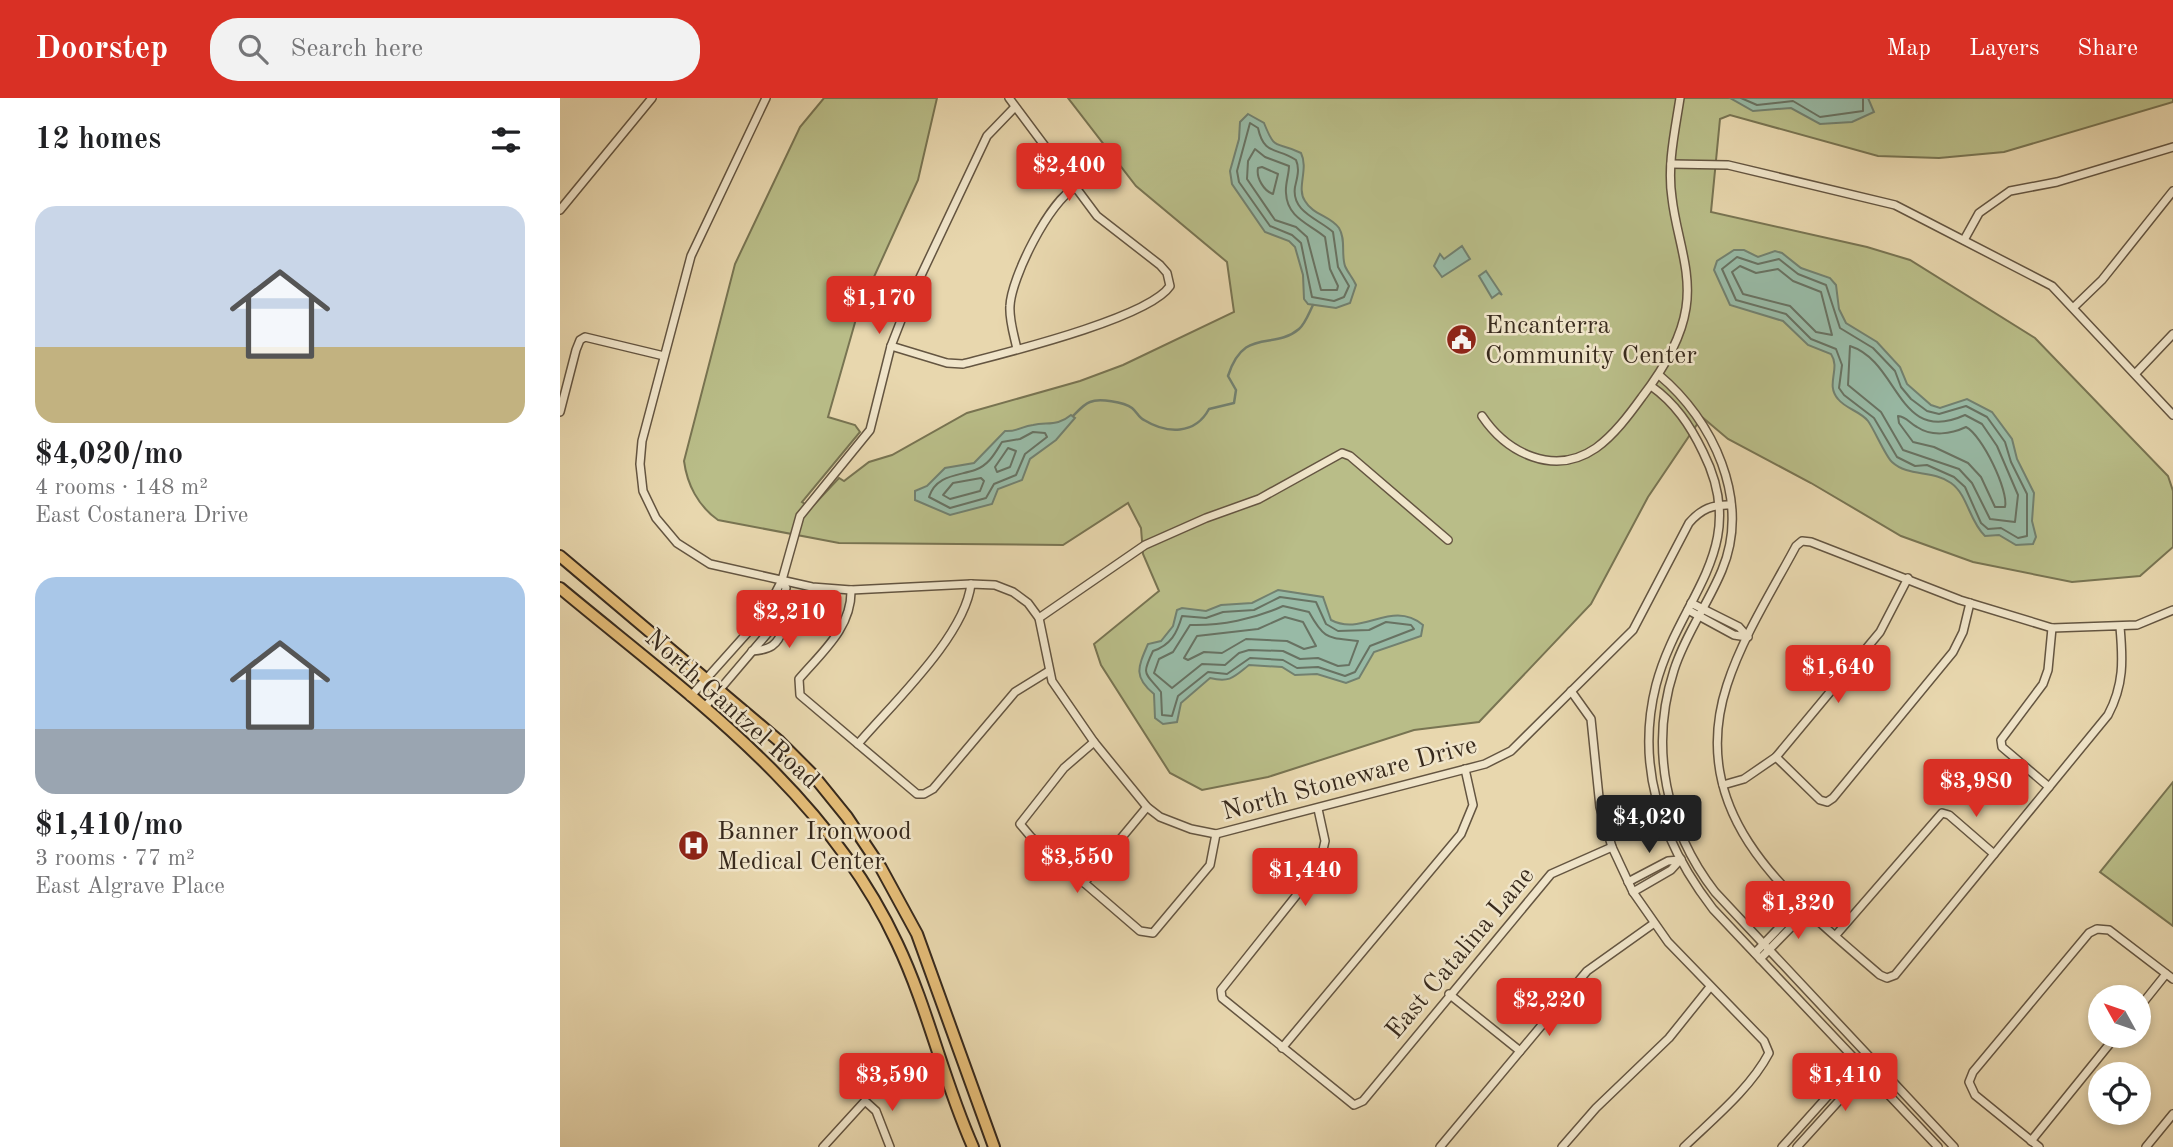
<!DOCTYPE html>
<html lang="en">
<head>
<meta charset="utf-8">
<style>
  body { margin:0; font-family:"Old Standard TT",serif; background:#f2f2f2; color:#202124; height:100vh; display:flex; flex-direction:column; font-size:26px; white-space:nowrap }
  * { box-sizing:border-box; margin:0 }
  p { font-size:23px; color:#757577 }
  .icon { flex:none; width:38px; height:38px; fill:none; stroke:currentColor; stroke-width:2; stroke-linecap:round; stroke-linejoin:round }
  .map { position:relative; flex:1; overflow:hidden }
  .sheet { display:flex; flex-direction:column; background:#fff; width:560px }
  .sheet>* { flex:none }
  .needle { width:46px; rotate:310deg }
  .tools { position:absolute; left:1528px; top:887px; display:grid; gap:14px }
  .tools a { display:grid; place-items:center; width:63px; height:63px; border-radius:50%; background:#fff; box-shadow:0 4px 10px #0003; font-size:35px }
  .price { position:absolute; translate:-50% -60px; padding:0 16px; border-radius:7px; background:#d93025; color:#fff; font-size:23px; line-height:46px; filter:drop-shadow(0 2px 4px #0008) }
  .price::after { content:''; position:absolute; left:50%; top:42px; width:21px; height:16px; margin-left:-10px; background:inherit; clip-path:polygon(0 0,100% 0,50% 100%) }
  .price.on { background:#222; color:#fff }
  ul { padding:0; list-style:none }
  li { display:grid; align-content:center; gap:14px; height:371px; padding:0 35px }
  li span { display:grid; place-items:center; height:217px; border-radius:21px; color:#555 }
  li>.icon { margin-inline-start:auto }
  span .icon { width:126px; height:126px; fill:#fffc; stroke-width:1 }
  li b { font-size:30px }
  h2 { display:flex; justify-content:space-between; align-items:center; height:84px; padding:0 35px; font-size:30px }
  header { display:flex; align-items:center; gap:42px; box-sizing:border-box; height:98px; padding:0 35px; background:#d93025; color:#fff }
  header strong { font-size:33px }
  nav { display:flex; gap:38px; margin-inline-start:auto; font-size:24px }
  .search { width:490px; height:63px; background:#f2f2f2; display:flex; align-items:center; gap:18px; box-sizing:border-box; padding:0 24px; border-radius:28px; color:#757577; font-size:26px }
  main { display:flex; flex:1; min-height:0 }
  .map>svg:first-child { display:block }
  .green { fill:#b9bd88; stroke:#787452; stroke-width:2 }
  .water { fill:#98baa6; stroke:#72806f; stroke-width:2 }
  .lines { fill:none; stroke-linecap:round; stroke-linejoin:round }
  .shore { stroke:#687262; stroke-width:2 }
  .stream { stroke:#72806f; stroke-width:2.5 }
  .street-casing { stroke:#645541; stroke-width:10 }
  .primary-casing { stroke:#382a1d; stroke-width:14 }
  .street { stroke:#f0e5ca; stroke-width:7 }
  .primary { stroke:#e4bc77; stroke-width:10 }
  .labels { text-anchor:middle; stroke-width:5; stroke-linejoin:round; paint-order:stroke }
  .poi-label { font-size:26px; fill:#382a1d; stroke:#f0e5ca; text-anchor:start }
  .street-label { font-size:26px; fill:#382a1d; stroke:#f0e5ca }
</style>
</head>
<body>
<header>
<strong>Doorstep</strong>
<div class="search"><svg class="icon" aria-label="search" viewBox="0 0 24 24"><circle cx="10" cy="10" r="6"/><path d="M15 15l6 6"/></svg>Search here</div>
<nav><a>Map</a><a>Layers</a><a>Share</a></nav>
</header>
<main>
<section class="sheet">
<h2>12 homes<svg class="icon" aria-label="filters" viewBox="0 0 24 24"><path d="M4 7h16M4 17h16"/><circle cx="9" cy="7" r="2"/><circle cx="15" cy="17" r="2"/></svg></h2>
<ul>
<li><span style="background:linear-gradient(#c9d6e8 65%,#c2b280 0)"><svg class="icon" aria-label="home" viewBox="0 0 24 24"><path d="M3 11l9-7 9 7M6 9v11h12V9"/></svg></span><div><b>$4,020/mo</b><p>4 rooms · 148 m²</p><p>East Costanera Drive</p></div></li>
<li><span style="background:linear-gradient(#a9c7e8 70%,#9aa5b1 0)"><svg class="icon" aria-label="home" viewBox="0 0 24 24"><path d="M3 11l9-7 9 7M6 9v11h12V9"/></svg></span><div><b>$1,410/mo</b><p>3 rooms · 77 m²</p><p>East Algrave Place</p></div></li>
</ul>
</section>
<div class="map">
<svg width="1613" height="1049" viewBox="0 0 1613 1049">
  <rect width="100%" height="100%" fill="#e8d7ae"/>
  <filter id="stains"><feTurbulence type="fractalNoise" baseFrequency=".00286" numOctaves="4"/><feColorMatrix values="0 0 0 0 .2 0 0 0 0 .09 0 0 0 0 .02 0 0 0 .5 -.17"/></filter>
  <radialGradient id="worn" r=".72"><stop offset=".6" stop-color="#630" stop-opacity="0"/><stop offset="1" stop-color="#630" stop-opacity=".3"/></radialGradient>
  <g class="green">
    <path d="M264 0H377L358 82 298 214 268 319 295 327 300 334 242 404 251 410 279 380 284 383 309 364 332 357 407 315 520 283 563 267 674 214 667 164 576 88 508 0H1613V4L1444 54 1379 60 1318 58 1170 17 1160 21 1151 114 1307 149 1350 162 1475 240 1608 378 1613 393V449L1580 478 1512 484 1413 464 1341 438 1251 385 1168 341 1142 319 1088 399 1031 506 919 624 854 632 708 679 642 692 610 675 541 567 534 546 599 493 583 456 581 430 568 405 503 447 279 445 158 422C138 408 127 386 124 363L175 166 240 29Z"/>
    <polygon points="1613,684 1613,828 1540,774"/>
  </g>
  <g class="water">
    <polygon points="1170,0 1308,0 1314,14 1292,24 1260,26 1231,10 1193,13"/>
    <path d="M688 16 704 25C716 55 715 42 741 55 749 71 736 90 745 103 753 117 771 118 779 130 786 141 781 156 785 168 788 175 793 180 796 187L790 205 776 210 748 206 744 201 743 177 735 149 729 143 705 134 672 86 670 73 679 41 680 24Z"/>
    <polygon points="902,148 910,161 882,179 874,168 880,156 884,161"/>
    <path d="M1174 152H1184L1198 159 1215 153 1222 155 1241 170 1270 180 1276 187 1279 211 1286 225 1317 244 1340 269 1347 286 1371 307 1380 310 1407 301 1432 314 1452 341 1457 361 1474 395 1472 423 1476 439 1473 446 1456 447 1439 437 1425 438C1409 423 1408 397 1391 385 1373 372 1348 379 1332 364 1326 359 1314 331 1308 323 1300 313 1286 311 1278 301 1265 286 1281 271 1271 256L1248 247 1223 223 1170 207 1154 172 1157 163Z"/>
    <polygon points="926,173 942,197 939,195 932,200 919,178"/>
    <path d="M511 317 515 320 496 342 470 361 462 382 438 391 432 406 390 417 355 402V393L367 388 385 370 414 365 445 333C457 334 462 328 473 327 488 324 498 328 511 317Z"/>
    <path d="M718 492 763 499 771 522C803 539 831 501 863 527L861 538 814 554 799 580 786 585 757 576 735 577 722 569 689 567C674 579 670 585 650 580L621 605 617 624 603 626 595 620 594 596C573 579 578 569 588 546L601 543 613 528 617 512 622 510 646 513 661 507 692 505Z"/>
  </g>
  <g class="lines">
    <g class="shore">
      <polyline points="1181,0 1197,7 1233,3 1260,19 1303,13 1303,0"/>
      <path d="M690 25 698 30C704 58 717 49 736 62 740 71 737 80 735 89 731 114 759 121 773 134L778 169 789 188 784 199 774 203 752 199 741 145 732 137 710 128 679 84 677 73Z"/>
      <path d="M695 51 705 59 729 68C729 77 725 86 726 95 727 120 750 126 765 139L770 171 778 188 777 192H761L747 139 736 129 715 122 687 81 688 63Z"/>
      <path d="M702 69 718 76 713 96C704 93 696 80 698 70Z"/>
      <polygon points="1177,159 1198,166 1219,161 1238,176 1266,187 1280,230 1313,250 1335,273 1341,289 1351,301 1367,313 1379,316 1406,308 1427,319 1445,344 1451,364 1467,396 1467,438 1458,440 1441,430 1428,431 1421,425 1405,389 1394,379 1367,367 1355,368 1337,359 1314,320 1284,297 1279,290 1282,267 1276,251 1251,241 1226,216 1176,202 1162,171"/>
      <polygon points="1180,168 1196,175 1218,171 1233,183 1261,194 1272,237 1256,234 1230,208 1183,196 1172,174"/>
      <path d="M1290 248C1340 264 1337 348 1405 317L1422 326 1437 348 1458 397 1455 424 1430 421 1412 385 1399 371 1343 352 1321 314 1288 287Z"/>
      <path d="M1338 318C1347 319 1349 325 1357 329 1372 339 1391 336 1406 329 1422 337 1449 393 1445 409H1435L1421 379 1408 365 1374 349 1353 344 1339 325Z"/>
      <path d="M473 334 485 335 487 339 465 356 456 377 434 386 426 400 390 410 369 399C376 377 397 378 415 372 429 367 435 355 442 344L460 341Z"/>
      <polygon points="448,350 456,353 450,369 437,374 435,369"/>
      <polygon points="421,380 424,383 420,393 390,401 383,397 393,385"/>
      <path d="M720 499 756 504 766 526 778 533 809 532 826 524 851 527 854 531 810 548 795 574 785 578 758 569 737 570 723 562 690 560 667 576 648 574 618 598 612 618 602 617 601 594C585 574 581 578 593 553 611 547 617 535 622 518L646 520 663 514 694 512Z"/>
      <path d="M723 508 749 514C765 543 768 539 798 543L789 567 778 568 758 560 740 561 723 553 689 552 679 555 665 567 642 566 612 590 594 575 599 561 613 554 630 527C660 528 695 521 723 508Z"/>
      <polygon points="725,519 743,524 756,548 744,551 727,543 686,541 662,555 644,554 628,562 624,560 637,538 698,531"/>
    </g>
    <path class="stream" d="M513 318C517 314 524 306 530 304 539 300 564 304 572 310 577 314 579 320 584 322 607 336 635 337 649 311L674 305 676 292 668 278C684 228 713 253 739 231 745 226 749 215 753 207"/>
    <defs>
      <g id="street">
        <path d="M206 0 131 158 82 343 80 366 83 393 96 420 117 445 150 466 252 489 291 492 411 486 435 487 453 494 468 505 479 520 492 583 534 644 587 709 600 719 631 731 656 736 925 666 951 653 1073 532 1129 425C1141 411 1153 406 1171 407"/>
        <polyline points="1111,66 1168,67 1335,107 1370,125 1492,188 1613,317"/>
        <polyline points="0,112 92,0"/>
        <polyline points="1404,142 1419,115 1450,93 1497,84 1613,49"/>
        <polyline points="1514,209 1542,182 1613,93"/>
        <path d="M331 248 387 265 403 266C445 255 589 220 610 188L607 175 600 167 537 118 449 0"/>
        <path d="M457 251C454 237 449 222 450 208 451 180 490 102 515 90"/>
        <polyline points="1576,275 1613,236"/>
        <path d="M1099 277C1153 322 1191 402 1162 472 1148 506 1125 537 1114 572 1089 649 1106 731 1155 794L1394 1049"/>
        <path d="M1091 288C1115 305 1130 327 1143 354 1192 451 1119 499 1096 587 1075 670 1103 746 1153 811L1378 1049"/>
        <polyline points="0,314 16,252 20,242 25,239 104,258"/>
        <path d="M922 318C947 355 994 379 1036 350 1054 337 1069 317 1082 299 1102 273 1121 243 1126 210 1132 172 1116 137 1112 100 1107 67 1115 33 1120 0"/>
        <path d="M291 492C292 530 261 555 239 581L240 597 357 696H364L373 691 455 594 489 573"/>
        <polyline points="1131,505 1179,529 1188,539"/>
        <polyline points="1128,512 1174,537 1187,539"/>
        <polyline points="479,520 585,447 646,420 699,401 782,355 790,358 888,442"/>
        <path d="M1560 529C1563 562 1564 587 1548 617L1335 877 1327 880 1320 877C1232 801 1124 719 1167 587 1183 538 1212 493 1236 448L1242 443 1251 444 1400 502 1492 530 1577 527 1613 512"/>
        <path d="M192 553C209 552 218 548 223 530L218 523 205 515"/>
        <path d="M1011 593 1031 621 1040 709 1052 749 1073 794 1108 844 1204 943 1209 955C1190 991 1153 1021 1124 1049"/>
        <polyline points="130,599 205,515 222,482 240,418 310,332 331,248 347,207 427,38 454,10"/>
        <polyline points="144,610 218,523 226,490 222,482"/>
        <polyline points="534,644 504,670 460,726 471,739 580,833 593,835 650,767 656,736"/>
        <path d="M298 646C333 605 405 538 411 486"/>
        <polyline points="1216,659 1260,702 1267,704 1273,700 1393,554 1403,534 1410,505"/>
        <polyline points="1163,687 1184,681 1216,659 1320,534 1348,480"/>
        <polyline points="1489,689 1442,649 1441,642 1483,586 1488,572 1492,530"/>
        <polyline points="758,711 765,743 759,769 661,892 662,900 794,1007 803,1003 991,776 1052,749"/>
        <polyline points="1068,784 1108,763 1119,762"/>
        <polyline points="524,785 587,709"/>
        <polyline points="1073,794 1111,772 1121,761"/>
        <polyline points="1276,837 1382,715 1389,717 1434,756"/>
        <polyline points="1195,855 1237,811 1246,808"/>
        <polyline points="1200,861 1243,817 1246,808"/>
        <polyline points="889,896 960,953"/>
        <polyline points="1578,911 1606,876"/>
        <polyline points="722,950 901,736 913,707 905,671"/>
        <polyline points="1471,1043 1556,938"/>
        <polyline points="263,1049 305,1003 316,1013 330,1049"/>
        <polyline points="880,1049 1027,873 1093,826"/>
        <polyline points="1002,1049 1036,1010 1109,940 1150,889"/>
        <polyline points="1222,1049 1301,961"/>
        <polyline points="1237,1049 1314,964"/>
        <polyline points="1479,1049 1415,997 1409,984 1413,974 1529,835 1537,831 1549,832 1613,881"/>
        <polyline points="1586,1049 1613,1016"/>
      </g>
      <g id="primary">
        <polyline points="0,458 218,642 253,677 287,719 321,770 357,836 434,1049"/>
        <path d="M0 490C126 595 266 692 337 845 368 910 383 982 413 1049"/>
      </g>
    </defs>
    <use href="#street" class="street-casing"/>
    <use href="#primary" class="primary-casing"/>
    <use href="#street" class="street"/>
    <use href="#primary" class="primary"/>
  </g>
  <defs>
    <symbol id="civic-disc" viewBox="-11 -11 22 22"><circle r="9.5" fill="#8f2418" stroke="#f0e5ca"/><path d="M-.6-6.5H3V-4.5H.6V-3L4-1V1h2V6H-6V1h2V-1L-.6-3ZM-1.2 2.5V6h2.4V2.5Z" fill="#fff"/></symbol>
    <symbol id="hospital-disc" viewBox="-11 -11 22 22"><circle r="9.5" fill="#8f2418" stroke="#f0e5ca"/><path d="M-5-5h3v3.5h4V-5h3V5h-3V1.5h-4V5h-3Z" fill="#fff"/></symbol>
  </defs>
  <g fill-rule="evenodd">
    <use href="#civic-disc" x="884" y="224" width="35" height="35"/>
    <use href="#hospital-disc" x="116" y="730" width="35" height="35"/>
  </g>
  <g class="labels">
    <g class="poi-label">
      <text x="925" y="235">Encanterra<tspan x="925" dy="30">Community Center</tspan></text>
      <text x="157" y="741">Banner Ironwood<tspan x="157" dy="30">Medical Center</tspan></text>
    </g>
    <g class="street-label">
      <text transform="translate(173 610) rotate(42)" y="9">North Gantzel Road</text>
      <text transform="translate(789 679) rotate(-15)" y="9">North Stoneware Drive</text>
      <text transform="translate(899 854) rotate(-50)" y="9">East Catalina Lane</text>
    </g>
  </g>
  <rect width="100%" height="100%" filter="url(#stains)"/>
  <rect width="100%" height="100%" fill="url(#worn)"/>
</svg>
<div class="tools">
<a><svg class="needle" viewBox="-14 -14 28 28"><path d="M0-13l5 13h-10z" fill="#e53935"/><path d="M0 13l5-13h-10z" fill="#757577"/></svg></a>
<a><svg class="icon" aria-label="locate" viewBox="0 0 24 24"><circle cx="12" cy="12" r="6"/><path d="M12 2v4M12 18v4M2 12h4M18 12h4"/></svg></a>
</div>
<b class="price" style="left:509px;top:105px">$2,400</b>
<b class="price" style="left:319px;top:238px">$1,170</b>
<b class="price" style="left:229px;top:552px">$2,210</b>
<b class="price" style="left:1278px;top:607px">$1,640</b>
<b class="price" style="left:1416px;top:721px">$3,980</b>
<b class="price on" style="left:1089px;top:757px">$4,020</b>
<b class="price" style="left:517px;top:797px">$3,550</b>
<b class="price" style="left:745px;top:810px">$1,440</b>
<b class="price" style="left:1238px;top:843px">$1,320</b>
<b class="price" style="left:989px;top:940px">$2,220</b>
<b class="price" style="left:332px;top:1015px">$3,590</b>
<b class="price" style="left:1285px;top:1015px">$1,410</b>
</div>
</main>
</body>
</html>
